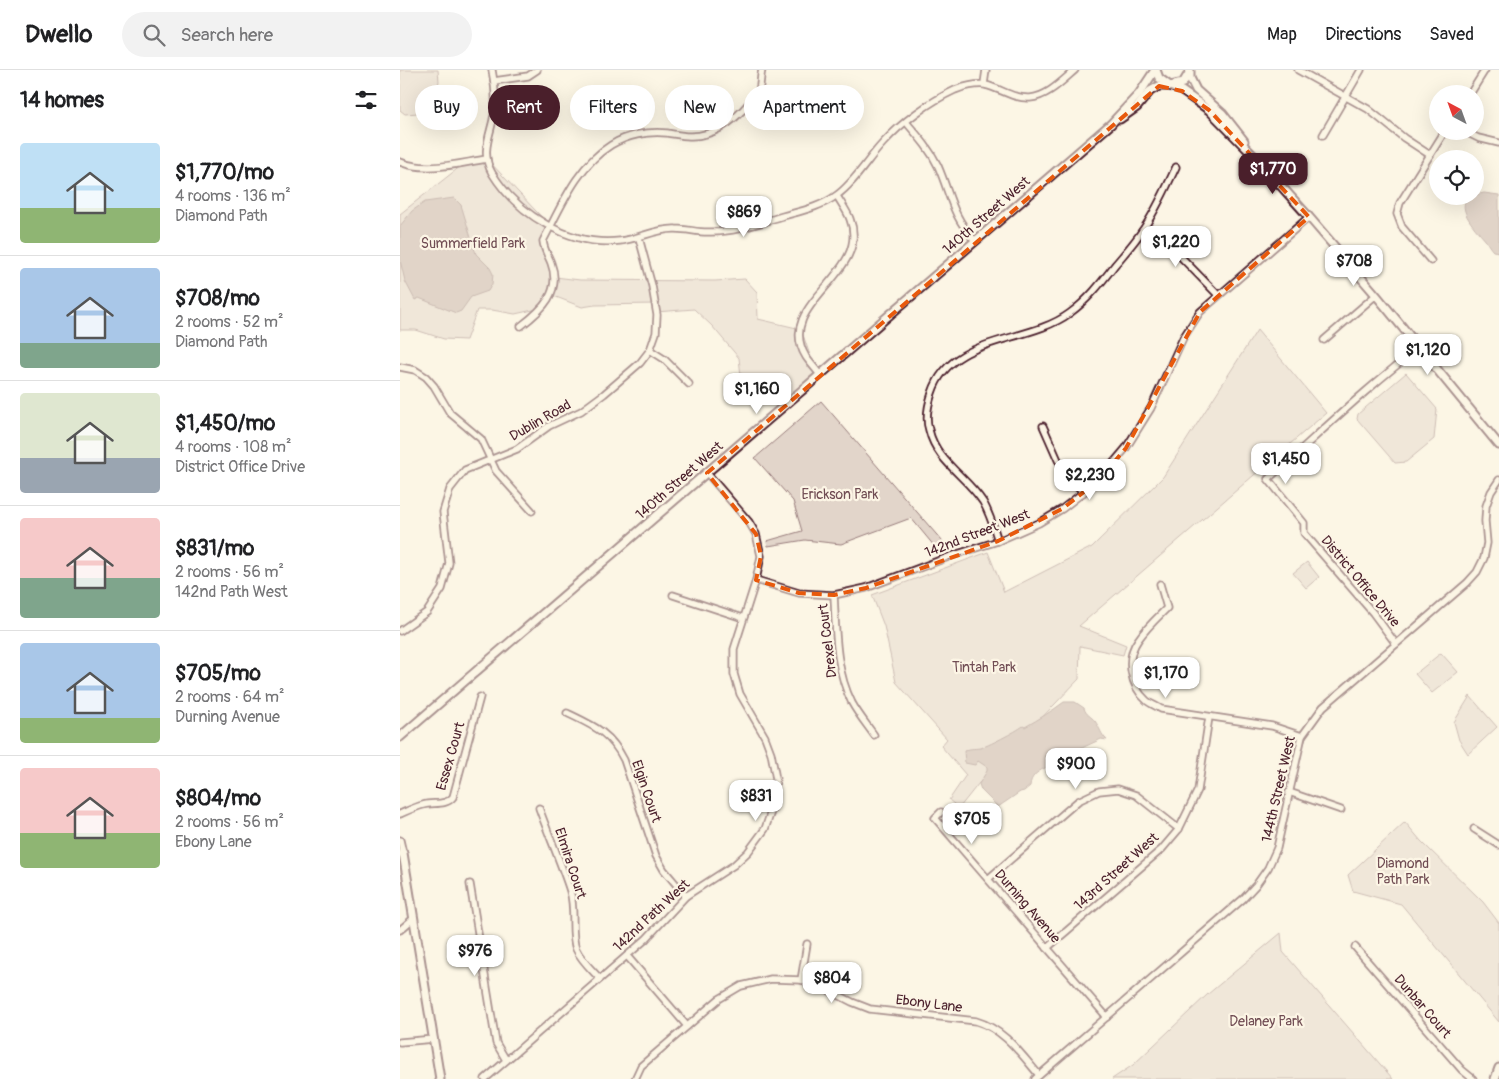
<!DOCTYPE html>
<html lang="en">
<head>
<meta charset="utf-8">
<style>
  body { margin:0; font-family:Pangolin,sans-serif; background:#f2f2f2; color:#202124; height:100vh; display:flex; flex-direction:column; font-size:19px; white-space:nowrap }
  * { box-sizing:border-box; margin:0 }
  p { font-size:16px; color:#757577 }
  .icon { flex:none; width:28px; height:28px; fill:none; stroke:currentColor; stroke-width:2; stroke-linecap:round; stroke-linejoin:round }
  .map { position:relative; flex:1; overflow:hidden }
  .details { display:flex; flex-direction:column; background:#fff; width:400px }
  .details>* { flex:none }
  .hud { position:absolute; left:15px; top:15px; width:475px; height:45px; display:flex; gap:10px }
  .needle { width:32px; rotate:319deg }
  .controls { position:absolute; left:1029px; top:15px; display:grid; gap:10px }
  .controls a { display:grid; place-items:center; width:55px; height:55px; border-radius:50%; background:#fff; box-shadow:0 5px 20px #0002; font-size:25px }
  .price { position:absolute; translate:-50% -42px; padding:0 11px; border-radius:10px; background:#fff; color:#222; font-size:16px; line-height:32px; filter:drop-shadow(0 1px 2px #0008) }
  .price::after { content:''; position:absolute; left:50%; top:30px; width:15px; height:11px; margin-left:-8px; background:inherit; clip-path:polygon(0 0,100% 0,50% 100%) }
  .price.selected { background:#4a1f2b; color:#fff }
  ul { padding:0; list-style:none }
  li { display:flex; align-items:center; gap:15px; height:125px; padding:0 20px }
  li+li { border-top:1px solid #e0e0e0 }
  li span { display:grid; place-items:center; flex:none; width:140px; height:100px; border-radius:5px; color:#555 }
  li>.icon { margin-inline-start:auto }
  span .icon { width:60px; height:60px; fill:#fffc; stroke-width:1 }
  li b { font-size:21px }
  h2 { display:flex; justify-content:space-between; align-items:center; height:60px; padding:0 20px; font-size:21px }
  .tag { padding:0 18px; border-radius:22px; background:#fff; box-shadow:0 5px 20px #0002; font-size:18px; line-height:45px }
  .tag.selected { background:#4a1f2b; color:#fff }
  header { display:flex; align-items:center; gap:30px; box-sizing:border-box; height:70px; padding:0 25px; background:#fff; border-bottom:1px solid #e0e0e0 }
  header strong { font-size:24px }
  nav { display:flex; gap:28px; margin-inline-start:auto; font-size:18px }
  .search { width:350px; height:45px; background:#f2f2f2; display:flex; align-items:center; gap:12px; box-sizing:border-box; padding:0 18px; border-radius:28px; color:#757577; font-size:19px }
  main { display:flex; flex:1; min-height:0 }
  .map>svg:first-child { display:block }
  .green { fill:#e2d5ca; stroke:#967a7a }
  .water { fill:#c0aca5; stroke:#917474 }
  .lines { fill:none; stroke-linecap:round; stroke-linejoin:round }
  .minor-casing { stroke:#4a1f2b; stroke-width:9 }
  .tertiary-casing { stroke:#4a1f2b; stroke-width:11 }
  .minor { stroke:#fcf5e5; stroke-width:5.5 }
  .tertiary { stroke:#fcf5e5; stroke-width:7 }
  .marked { fill:none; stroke:#e8590c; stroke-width:4; stroke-dasharray:10 6; stroke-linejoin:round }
  .labels { text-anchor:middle; stroke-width:4.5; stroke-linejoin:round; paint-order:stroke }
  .street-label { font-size:14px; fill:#4a1f2b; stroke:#fcf5e5 }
  .park-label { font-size:14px; fill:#704c53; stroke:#fcf5e5 }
</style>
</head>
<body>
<header>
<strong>Dwello</strong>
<div class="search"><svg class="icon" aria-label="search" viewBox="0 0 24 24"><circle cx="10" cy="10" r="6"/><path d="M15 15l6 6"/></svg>Search here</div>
<nav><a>Map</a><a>Directions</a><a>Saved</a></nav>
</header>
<main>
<section class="details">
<h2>14 homes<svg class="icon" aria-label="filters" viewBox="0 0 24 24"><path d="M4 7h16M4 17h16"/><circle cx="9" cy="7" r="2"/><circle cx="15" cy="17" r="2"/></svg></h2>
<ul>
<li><span style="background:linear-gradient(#bfe0f5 65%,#8fb573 0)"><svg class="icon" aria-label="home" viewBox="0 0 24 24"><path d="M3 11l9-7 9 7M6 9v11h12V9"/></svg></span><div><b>$1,770/mo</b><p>4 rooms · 136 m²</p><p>Diamond Path</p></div></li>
<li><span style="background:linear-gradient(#a9c7e8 75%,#7fa58c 0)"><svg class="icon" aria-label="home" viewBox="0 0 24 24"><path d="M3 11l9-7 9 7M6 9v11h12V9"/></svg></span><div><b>$708/mo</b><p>2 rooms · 52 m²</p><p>Diamond Path</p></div></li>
<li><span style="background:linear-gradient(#dfe7d0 65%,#9aa5b1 0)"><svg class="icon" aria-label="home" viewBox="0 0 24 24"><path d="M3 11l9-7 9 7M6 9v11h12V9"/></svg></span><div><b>$1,450/mo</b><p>4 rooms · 108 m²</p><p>District Office Drive</p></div></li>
<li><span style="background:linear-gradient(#f6c9c9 60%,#7fa58c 0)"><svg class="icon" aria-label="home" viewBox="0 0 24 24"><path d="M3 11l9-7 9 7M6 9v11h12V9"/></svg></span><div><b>$831/mo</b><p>2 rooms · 56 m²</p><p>142nd Path West</p></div></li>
<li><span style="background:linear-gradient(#a9c7e8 75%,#8fb573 0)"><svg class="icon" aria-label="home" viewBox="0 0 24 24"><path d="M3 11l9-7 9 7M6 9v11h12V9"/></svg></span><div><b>$705/mo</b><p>2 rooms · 64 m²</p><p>Durning Avenue</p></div></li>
<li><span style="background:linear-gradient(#f6c9c9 65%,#8fb573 0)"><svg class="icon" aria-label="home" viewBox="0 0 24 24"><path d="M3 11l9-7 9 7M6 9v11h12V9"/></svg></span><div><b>$804/mo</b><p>2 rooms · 56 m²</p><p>Ebony Lane</p></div></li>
</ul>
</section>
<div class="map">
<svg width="1099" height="1009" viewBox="0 0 1099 1009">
  <rect width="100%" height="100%" fill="#fcf5e5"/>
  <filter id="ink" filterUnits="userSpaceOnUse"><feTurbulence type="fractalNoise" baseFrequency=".02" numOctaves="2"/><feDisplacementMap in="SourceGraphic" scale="10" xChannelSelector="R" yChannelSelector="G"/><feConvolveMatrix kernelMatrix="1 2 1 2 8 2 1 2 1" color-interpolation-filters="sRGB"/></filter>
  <g filter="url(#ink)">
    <g class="green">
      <polygon points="0,0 38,0 39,11 32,42 5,44 0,40"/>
      <polygon points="87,89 151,157 143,171 155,207 180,210 315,211 345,209 357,222 358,249 401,259 414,297 420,305 383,337 341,306 339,288 312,256 294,239 256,242 255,234 195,235 182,237 151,225 142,238 115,244 92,240 77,240 66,270 44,269 16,260 0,260 0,144 66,92"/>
      <polygon points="857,260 926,343 679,556 726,575 723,585 680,576 679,609 579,713 556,742 554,734 549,730 566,705 541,676 547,669 496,612 484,556 472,525 588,482 604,522 692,477 763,407"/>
      <polygon points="1006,303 1037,339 1034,369 1006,392 995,393 957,349 958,344"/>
      <polygon points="421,331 549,479 540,483 511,448 441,474 405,470 368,476 367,471 402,461 393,431 355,388"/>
      <polygon points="907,492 919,507 906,518 893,503"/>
      <polygon points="1041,583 1058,602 1032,623 1015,604"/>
      <polygon points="1070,626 1097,657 1068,684 1059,670 1054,652"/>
      <polygon points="1005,752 1021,771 1083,832 1099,853 1099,952 1001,834 953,821 948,805"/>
      <polygon points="881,863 883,882 993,1009 712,1009 733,995 808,924"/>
    </g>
    <g class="water">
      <path d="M1084 123 1099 125V182L1093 181C1090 178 1088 174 1086 171 1078 161 1054 139 1069 126H1075V125Z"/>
      <polygon points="54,128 61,135 76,184 90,198 93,204 92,214 88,221 71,227 61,241 56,243 24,230 19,228 15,230 5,211 0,190 0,156 12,141 25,132"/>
      <path d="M664 632H675L684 638C686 645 691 646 695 651 700 658 701 665 707 670L701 669 697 671 673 682 671 685H667C657 697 631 697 630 716L624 721 620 722 598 737 581 720 579 714 587 701V697L578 691 575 695 565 693 564 681C570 678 573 679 580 678 586 677 617 661 623 656L625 657C639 649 652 641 664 632Z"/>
    </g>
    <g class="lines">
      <defs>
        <g id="minor">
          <path d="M92 0C94 11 96 23 95 35 95 58 78 79 92 103 117 144 170 177 220 171 239 169 257 158 276 159 288 159 299 163 311 162 336 162 359 153 383 146 401 141 421 137 437 125 455 112 467 90 483 73 502 52 529 32 555 20 562 17 578 13 585 15 600 18 613 29 630 28 647 27 662 11 675 0"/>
          <polyline points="898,0 968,39 1004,68 1030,85"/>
          <polyline points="94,11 128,6 137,0"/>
          <polyline points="584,14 586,0"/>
          <polyline points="1070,24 1085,0"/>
          <path d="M506 52C518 66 530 79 538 96 551 126 551 144 575 171"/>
          <polyline points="1064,61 1078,68 1099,73"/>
          <polyline points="923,65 961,0"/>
          <path d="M0 92C28 103 59 93 87 89"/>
          <polyline points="742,161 781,187 818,225"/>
          <polyline points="1031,191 1002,157 997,144 1000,133 1045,61"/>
          <path d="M121 256C142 240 162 222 151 193 148 185 144 180 143 171 161 137 177 96 211 75 227 65 248 61 267 63 274 64 282 66 289 66 314 67 335 50 350 32 353 29 356 26 358 23 361 17 360 7 362 0"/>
          <polyline points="924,270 976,225"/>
          <polyline points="250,280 264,289 289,314"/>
          <polyline points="0,297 15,300 26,307 34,316 50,343 81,369 96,401 132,441"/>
          <path d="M420 305C416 299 410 293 406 287 373 233 472 205 450 149 447 141 441 133 437 126"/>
          <polyline points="643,356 658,390 683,423"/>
          <path d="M598 471C594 458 590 444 583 432 567 407 536 391 529 360 525 348 528 335 532 323 551 264 627 275 670 243 688 230 701 213 714 196 724 184 734 173 742 161 756 141 766 118 776 97"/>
          <polyline points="356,510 399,523 434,525 466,518 551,486 598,471 639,453 662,439 699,410 726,378 751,338 783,268 800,242 909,147"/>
          <path d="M760 514 767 538C757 548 746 558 738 570 725 588 730 616 747 631 751 634 756 636 761 639L872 656 902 666"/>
          <polyline points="273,525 343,548"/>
          <path d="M434 525C436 561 435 599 452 633 458 644 467 655 474 665"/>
          <polyline points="0,561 27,542 42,519 49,493 43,442 50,419 65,400 117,379 149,356 181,341 204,324 240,293 250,280 256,263 257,245 252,216 239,168"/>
          <path d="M996 574 973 543 904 463V453L868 409C918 365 966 318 1019 278"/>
          <path d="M167 643C194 656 210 662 224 690L256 786 264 800 286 826"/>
          <polyline points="889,722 941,740"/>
          <path d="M139 738C149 766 161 793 170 821 176 840 170 863 176 879 181 890 192 900 200 909"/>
          <polyline points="541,742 535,748 707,947"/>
          <path d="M0 744C7 741 15 737 23 735 33 732 46 736 53 727L80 627"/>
          <polyline points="1074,759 1099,775"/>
          <polyline points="0,770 3,783 1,784"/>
          <polyline points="588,809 678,731 699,721 718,719 736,725 779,759"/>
          <polyline points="70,814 96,973 106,990"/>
          <polyline points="0,860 14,848"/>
          <polyline points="955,877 1062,1000 1073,1009"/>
          <polyline points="647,878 762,779 779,759 798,720 809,647"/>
          <polyline points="227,886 287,956"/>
          <polyline points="401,910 407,874"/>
          <polyline points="0,972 34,969"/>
          <polyline points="85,1009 246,869 286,826 334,795 348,782 365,759 374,733 376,709 371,683 365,667 340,624 334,604 334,579 356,510 361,486 356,464 349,452 307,403"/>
          <path d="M235 1009 241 996 319 929 341 916 371 909 401 910 421 916 452 932 470 939 576 951C604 959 621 984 639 1005"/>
          <polyline points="635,1009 843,829 856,815 868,798 877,778 902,666 923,637 1067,513 1077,502 1084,488 1087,473 1085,451 1086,436 1091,422 1099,410"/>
        </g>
        <g id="tertiary">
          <polyline points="756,0 759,8 770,16 783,13 789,3"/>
          <polyline points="790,0 790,8 796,20 822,43 844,71"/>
          <polyline points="720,49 737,37 750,21 759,16 770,16 782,21 809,40 855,87 909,147 976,225 1099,375"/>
          <polyline points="0,667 711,54 739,24 755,0"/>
          <polyline points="3,783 40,1009"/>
          <polyline points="1095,1009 1099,998"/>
        </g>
      </defs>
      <use href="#minor" class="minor-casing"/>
      <use href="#tertiary" class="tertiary-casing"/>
      <use href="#minor" class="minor"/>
      <use href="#tertiary" class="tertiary"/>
    </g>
  </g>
  <path d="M0 0H1099V1009H0ZM759 16 782 21 809 40 909 147 800 242 726 378 699 410 662 439 598 471 466 518 434 525 399 523 356 510 361 486 356 464 307 403Z" fill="#fcf5e5" fill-opacity=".55" fill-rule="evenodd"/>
  <path class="marked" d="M759 16 782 21 809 40 909 147 800 242 726 378 699 410 662 439 598 471 466 518 434 525 399 523 356 510 361 486 356 464 307 403Z"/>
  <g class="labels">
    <g class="street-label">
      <text transform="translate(586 145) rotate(-41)" y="5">140th Street West</text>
      <text transform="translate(140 350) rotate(-30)" y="5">Dublin Road</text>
      <text transform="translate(279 410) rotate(-41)" y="5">140th Street West</text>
      <text transform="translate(577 463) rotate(-21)" y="5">142nd Street West</text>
      <text transform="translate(961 511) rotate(50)" y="5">District Office Drive</text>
      <text transform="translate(427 571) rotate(-97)" y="5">Drexel Court</text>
      <text transform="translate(50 686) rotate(-74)" y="5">Essex Court</text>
      <text transform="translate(878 719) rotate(-77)" y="5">144th Street West</text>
      <text transform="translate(247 721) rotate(71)" y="5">Elgin Court</text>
      <text transform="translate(171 793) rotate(72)" y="5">Elmira Court</text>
      <text transform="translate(716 801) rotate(-42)" y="5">143rd Street West</text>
      <text transform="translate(628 836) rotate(49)" y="5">Durning Avenue</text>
      <text transform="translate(251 845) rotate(-43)" y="5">142nd Path West</text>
      <text transform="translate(529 933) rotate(7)" y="5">Ebony Lane</text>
      <text transform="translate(1023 936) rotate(49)" y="5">Dunbar Court</text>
    </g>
    <g class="park-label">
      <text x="73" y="178">Summerfield Park</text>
      <text x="440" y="429">Erickson Park</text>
      <text x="584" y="602">Tintah Park</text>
      <text x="1003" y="798">Diamond<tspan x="1003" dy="16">Path Park</tspan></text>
      <text x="866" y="956">Delaney Park</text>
    </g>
  </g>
</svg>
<div class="controls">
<a><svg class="needle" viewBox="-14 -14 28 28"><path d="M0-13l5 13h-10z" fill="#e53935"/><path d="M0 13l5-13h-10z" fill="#757577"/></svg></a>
<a><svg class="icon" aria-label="locate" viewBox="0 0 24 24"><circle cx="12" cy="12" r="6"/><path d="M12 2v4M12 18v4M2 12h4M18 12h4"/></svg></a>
</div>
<b class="price selected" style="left:873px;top:125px">$1,770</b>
<b class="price" style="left:344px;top:168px">$869</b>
<b class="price" style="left:776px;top:198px">$1,220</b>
<b class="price" style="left:954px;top:217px">$708</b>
<b class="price" style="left:1028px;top:306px">$1,120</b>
<b class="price" style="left:357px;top:345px">$1,160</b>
<b class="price" style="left:886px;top:415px">$1,450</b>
<b class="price" style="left:690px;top:431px">$2,230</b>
<b class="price" style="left:766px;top:629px">$1,170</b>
<b class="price" style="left:676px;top:720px">$900</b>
<b class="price" style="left:356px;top:752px">$831</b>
<b class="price" style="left:572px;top:775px">$705</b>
<b class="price" style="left:75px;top:907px">$976</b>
<b class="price" style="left:432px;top:934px">$804</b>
<div class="hud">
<a class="tag">Buy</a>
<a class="tag selected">Rent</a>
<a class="tag">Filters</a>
<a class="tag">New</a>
<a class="tag">Apartment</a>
</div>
</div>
</main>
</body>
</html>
